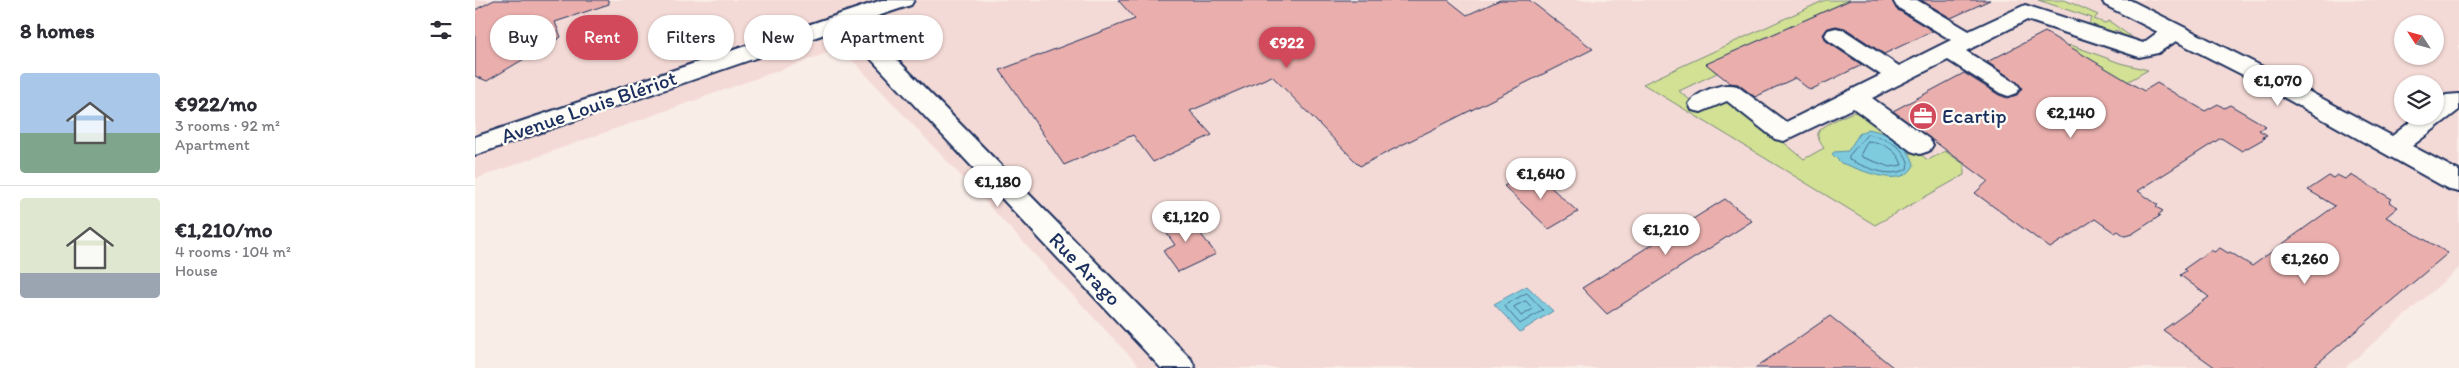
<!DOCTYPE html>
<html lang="en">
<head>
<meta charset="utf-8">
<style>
  body { margin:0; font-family:Itim,sans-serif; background:#f7f7f7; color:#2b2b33; height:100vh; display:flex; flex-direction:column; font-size:19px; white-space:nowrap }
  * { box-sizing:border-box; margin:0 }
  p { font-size:16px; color:#7c7c81 }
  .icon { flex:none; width:28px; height:28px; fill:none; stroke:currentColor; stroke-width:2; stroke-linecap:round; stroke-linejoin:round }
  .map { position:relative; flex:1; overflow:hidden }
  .details { display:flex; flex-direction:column; background:#fff; width:475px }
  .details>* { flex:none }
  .hud { position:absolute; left:15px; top:15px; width:475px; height:45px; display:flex; gap:10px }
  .needle { width:32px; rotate:306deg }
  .tools { position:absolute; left:1919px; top:15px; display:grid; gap:10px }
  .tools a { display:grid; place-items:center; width:50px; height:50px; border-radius:50%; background:#fff; box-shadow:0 1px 4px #0004; font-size:25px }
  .price { position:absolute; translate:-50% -42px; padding:0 11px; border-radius:18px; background:#fff; color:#222; font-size:16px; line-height:32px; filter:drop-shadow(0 1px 2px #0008) }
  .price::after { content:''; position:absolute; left:50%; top:30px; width:15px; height:11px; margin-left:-8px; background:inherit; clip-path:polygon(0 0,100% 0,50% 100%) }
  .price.current { background:#d1495b; color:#fff }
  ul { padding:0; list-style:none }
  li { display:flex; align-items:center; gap:15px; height:125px; padding:0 20px }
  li+li { border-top:1px solid #e1e1e2 }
  li span { display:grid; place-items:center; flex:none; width:140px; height:100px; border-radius:5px; color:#555 }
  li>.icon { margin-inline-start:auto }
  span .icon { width:60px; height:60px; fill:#fffc; stroke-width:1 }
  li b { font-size:21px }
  h2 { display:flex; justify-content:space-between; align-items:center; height:60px; padding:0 20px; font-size:21px }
  .pill { padding:0 18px; border-radius:22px; background:#fff; box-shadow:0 1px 4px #0004; font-size:18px; line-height:45px }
  .pill.current { background:#d1495b; color:#fff }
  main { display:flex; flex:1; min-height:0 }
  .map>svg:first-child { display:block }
  .built { fill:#f4dad6; fill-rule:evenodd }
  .green { fill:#d2e194; stroke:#768879 }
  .water { fill:#7fcbde; stroke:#578dab }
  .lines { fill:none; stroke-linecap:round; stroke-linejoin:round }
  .shore { stroke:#436d91; stroke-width:1 }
  .building { fill:#eaafad; stroke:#1b2f5e }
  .minor-casing { stroke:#1b2f5e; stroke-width:4 }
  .minor { fill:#fdfcf7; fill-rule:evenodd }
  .labels { text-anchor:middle; stroke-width:4.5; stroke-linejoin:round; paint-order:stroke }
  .street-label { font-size:21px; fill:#1b2f5e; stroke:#fdfcf7 }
  .poi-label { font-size:21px; fill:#1b2f5e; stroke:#fdfcf7; text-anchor:start }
</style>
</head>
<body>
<main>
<section class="details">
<h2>8 homes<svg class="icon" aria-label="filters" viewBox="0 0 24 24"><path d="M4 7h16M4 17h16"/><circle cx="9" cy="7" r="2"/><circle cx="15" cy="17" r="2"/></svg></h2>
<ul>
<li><span style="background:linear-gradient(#a9c7e8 60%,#7fa58c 0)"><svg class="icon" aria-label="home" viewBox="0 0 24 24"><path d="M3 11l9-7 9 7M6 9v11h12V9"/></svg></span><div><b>€922/mo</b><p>3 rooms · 92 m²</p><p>Apartment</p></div></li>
<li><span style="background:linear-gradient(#dfe7d0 75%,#9aa5b1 0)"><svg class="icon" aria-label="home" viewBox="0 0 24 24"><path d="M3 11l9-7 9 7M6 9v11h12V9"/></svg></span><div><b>€1,210/mo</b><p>4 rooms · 104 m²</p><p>House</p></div></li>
</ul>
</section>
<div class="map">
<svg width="1984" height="368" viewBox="0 0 1984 368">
  <rect width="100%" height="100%" fill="#f9ede8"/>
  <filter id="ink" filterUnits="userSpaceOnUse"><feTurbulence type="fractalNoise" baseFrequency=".02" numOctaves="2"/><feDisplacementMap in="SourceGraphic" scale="10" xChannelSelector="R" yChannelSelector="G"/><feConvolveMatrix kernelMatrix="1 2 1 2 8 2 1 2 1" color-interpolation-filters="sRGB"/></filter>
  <g filter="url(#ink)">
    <path class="built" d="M0 0H1984V268L1870 368H666L366 48 0 179ZM1928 24H1960V56H1928ZM1928 84H1960V116H1928Z"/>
    <g class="green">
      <path d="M1350 0H1375L1232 64 1242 73 1204 91 1227 110 1249 101 1259 102 1329 159 1349 148C1346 144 1342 138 1343 133 1345 126 1372 114 1379 112L1394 117 1453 160 1470 151 1489 164V175L1400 225 1168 84Z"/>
      <polygon points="1563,0 1590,0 1623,15 1619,19 1630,23 1634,21 1665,43 1654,41 1642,30 1634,33 1613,26 1617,18"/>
      <polygon points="1596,45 1645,63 1673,70 1572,128 1593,46"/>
    </g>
    <g class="water">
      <path d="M1393 129C1414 133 1434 144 1439 165 1427 191 1386 169 1366 163L1357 154 1359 152 1373 151 1384 134Z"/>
      <polygon points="1052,286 1078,311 1045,332 1019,304"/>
    </g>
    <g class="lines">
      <g class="shore">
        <path d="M1393 134C1409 138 1428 145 1433 162L1432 169C1413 179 1392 167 1374 160V156Z"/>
        <path d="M1393 141C1407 142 1423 150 1427 165L1415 167 1387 157 1386 154Z"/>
        <polygon points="1052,293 1068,310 1045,324 1029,306"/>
        <polygon points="1051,301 1058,309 1046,316 1039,307"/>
      </g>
    </g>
    <g class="building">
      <polygon points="19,0 133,0 134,4 80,22 86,37 12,81 0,76 0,10"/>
      <polygon points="643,0 973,0 992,15 1025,0 1054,0 1118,49 885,166 797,76 715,111 737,135 678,162 658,135 589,165 525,70 660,19"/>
      <polygon points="1375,0 1418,0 1421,9 1458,31 1409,54 1370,28 1361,26 1353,28 1348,34 1351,41 1387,65 1335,90 1320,78 1280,97 1263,84 1255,83 1231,64"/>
      <polygon points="1446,0 1515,0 1476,18"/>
      <polygon points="1570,32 1669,91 1682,83 1730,111 1743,104 1749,108 1755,105 1791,126 1784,130 1792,135 1787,137 1790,138 1767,151 1746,138 1663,191 1683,205 1681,207 1688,211 1683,215 1685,216 1657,234 1650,236 1643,231 1640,233 1620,219 1575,248 1500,193 1513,181 1418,111 1489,73 1524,95 1532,98 1542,95 1547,88 1542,82 1512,62"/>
      <polygon points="1058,171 1103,212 1074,229 1029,186"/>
      <polygon points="1862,175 1870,179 1876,175 1917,199 1914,202 1923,207 1911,217 1973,253 1837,368 1741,368 1688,330 1734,297 1705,275 1711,271 1709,269 1736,250 1739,252 1745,248 1753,253 1755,252 1777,266 1860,206 1833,190 1854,176 1858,178"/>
      <polygon points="1250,199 1277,221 1132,314 1107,288"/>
      <polygon points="710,213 741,254 703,272 688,251 700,245 685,224"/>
      <polygon points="1355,316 1419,368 1280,368"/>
    </g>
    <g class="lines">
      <defs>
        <g id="minor">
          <polygon points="407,0 439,0 436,5 385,22 716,359 720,368 686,368 367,28 0,155 0,137"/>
          <path d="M1420 0H1442L1494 31 1550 5 1668 43 1683 32 1630 5 1627 0H1655L1790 68 1917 136 1943 116H1960V104L1971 95 1984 94V110L1937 146 1984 171V192L1975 190 1774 78 1701 41 1683 53 1664 57 1552 20 1491 51 1541 83 1545 88 1541 93 1533 96 1525 93 1473 60 1397 98 1454 139 1458 145 1454 151 1445 154 1436 151 1378 108 1309 141 1300 139 1252 101 1226 112 1217 110 1214 104C1222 91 1248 82 1262 86L1311 122 1406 75 1353 40 1350 35 1353 30 1361 28 1369 30 1424 66 1476 40 1422 7 1419 2Z"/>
        </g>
      </defs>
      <use href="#minor" class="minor-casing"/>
      <use href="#minor" class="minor"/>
    </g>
  </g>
  <defs>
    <symbol id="office-disc" viewBox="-11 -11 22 22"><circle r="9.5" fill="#d1495b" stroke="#fdfcf7"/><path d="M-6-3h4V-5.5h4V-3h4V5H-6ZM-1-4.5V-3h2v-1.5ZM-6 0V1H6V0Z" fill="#fff"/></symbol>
  </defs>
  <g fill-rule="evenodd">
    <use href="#office-disc" x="1432" y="100" width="32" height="32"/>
  </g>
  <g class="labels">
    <g class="street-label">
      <text transform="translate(114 107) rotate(-19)" y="7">Avenue Louis Blériot</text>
      <text transform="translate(610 269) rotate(46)" y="7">Rue Arago</text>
    </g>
    <g class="poi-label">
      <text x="1467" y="123">Ecartip</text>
    </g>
  </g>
</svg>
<div class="tools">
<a><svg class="needle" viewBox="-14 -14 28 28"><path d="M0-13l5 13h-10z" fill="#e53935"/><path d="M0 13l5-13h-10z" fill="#7c7c81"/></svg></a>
<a><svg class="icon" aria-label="layers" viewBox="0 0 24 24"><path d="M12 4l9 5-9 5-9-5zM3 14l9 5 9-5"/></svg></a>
</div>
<b class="price current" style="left:812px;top:69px">€922</b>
<b class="price" style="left:1803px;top:107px">€1,070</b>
<b class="price" style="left:1596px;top:139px">€2,140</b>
<b class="price" style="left:1066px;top:200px">€1,640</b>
<b class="price" style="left:523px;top:208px">€1,180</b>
<b class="price" style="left:711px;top:243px">€1,120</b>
<b class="price" style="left:1191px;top:256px">€1,210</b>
<b class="price" style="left:1830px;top:285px">€1,260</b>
<div class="hud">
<a class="pill">Buy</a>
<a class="pill current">Rent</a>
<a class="pill">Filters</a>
<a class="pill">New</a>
<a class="pill">Apartment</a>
</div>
</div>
</main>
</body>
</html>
